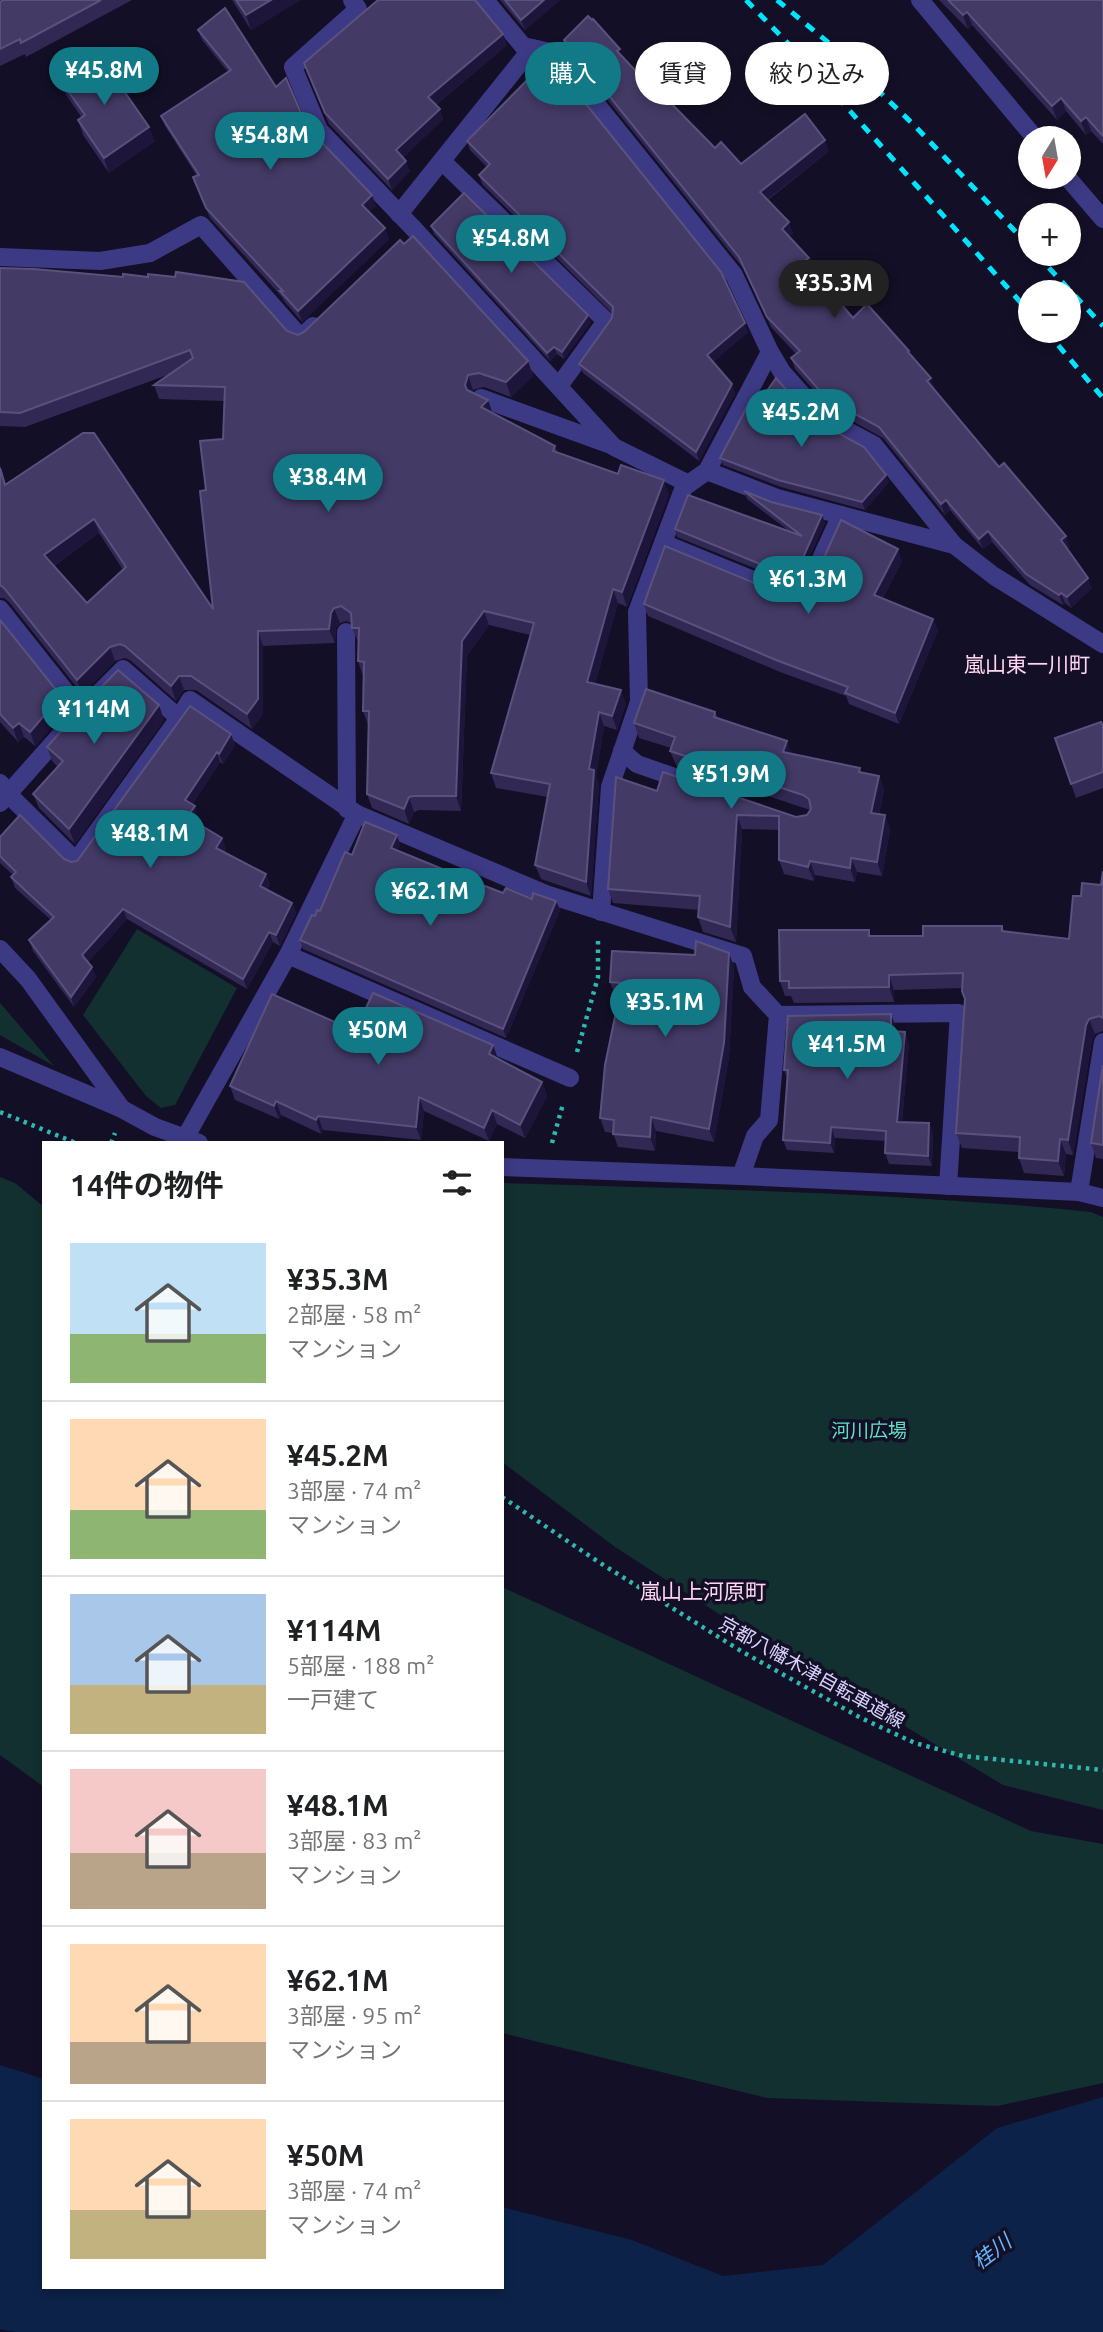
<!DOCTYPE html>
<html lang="ja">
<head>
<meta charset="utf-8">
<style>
  body { margin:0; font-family:Ubuntu,"Noto Sans JP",sans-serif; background:#f6f6f6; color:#202124; height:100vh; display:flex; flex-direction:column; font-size:26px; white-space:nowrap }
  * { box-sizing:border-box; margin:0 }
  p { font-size:23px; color:#757577 }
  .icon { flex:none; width:38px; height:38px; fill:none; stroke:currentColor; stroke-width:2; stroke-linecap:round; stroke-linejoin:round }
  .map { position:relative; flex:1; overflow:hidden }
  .panel { position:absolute; left:42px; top:1141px; width:462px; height:1148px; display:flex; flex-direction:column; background:#fff; border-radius:0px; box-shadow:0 4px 10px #0003 }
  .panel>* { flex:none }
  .banner { position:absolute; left:525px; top:42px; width:472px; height:63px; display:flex; gap:14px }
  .needle { width:46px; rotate:191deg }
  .fabs { position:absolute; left:1018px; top:126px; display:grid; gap:14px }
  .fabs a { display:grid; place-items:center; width:63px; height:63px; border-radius:50%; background:#fff; box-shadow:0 4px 10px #0003; font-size:35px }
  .price { position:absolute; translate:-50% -60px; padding:0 16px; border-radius:24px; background:#127987; color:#fff; font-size:23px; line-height:46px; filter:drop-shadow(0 2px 4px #0008) }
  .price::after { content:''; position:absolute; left:50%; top:42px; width:21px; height:16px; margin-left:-10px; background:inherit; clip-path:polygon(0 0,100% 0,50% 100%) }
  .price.current { background:#222; color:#fff }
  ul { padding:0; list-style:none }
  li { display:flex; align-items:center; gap:21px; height:175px; padding:0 28px }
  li+li { border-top:2px solid #e0e0e0 }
  li span { display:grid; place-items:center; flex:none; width:196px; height:140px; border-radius:0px; color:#555 }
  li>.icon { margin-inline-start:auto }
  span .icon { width:84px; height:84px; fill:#fffc; stroke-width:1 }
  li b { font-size:30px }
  h2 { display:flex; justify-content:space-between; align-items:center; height:84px; padding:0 28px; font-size:30px }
  .tag { padding:0 24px; border-radius:32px; background:#fff; box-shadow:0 4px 10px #0003; font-size:24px; line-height:63px }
  .tag.current { background:#127987; color:#fff }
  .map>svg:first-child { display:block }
  .green { fill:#12302f }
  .water { fill:#0c2248 }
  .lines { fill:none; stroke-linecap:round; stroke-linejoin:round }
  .path { stroke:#2fb8b0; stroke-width:4.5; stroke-dasharray:3.5 5; stroke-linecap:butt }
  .minor { stroke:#3d3a85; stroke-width:18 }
  .rail { stroke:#00e5ff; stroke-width:5; stroke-dasharray:10 9; stroke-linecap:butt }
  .wall { fill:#312854; fill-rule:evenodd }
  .shaded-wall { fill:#1d163a }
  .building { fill:#433a66; stroke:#5a527e; stroke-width:2; fill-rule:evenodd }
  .labels { text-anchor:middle; stroke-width:7; stroke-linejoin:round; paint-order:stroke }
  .park-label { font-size:19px; fill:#5fe0c0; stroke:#130f26 }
  .street-label { font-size:19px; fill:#d9d4ff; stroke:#130f26 }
  .neighbourhood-label { font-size:21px; fill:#ffd6f0; stroke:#130f26 }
  .water-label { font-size:21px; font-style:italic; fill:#62b6ff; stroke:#130f26 }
</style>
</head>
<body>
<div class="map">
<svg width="1103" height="2332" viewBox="0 0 1103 2332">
  <rect width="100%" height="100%" fill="#130f26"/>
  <g class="green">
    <polygon points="137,929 237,988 175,1105 161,1108 146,1096 83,1015"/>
    <polygon points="0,1003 1,1004 54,1066 0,1035"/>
    <polygon points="0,1177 15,1183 44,1207 44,1787 0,1755"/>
    <path d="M502 1183C699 1189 896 1192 1091 1212L1103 1217V1810L1003 1785 736 1625 615 1547 502 1462Z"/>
    <polygon points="502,1587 1031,1831 1103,1844 1103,2083 997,2106 767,2098 502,2033"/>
  </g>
  <polygon class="water" points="0,2065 44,2079 44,2287 502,2287 502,2207 632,2240 723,2276 823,2265 997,2128 1103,2097 1103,2332 15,2332 0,2329"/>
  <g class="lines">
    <g class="path">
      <polyline points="577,1052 598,977 598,937"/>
      <polyline points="0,1112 76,1143"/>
      <polyline points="111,1143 115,1133"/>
      <polyline points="552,1143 563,1104"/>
      <polyline points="502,1497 597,1561 741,1651 861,1718 915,1743 963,1756 1103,1770"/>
    </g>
    <g class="minor">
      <polyline points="352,0 358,9 293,67 319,130 415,230 614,447 689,484"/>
      <polyline points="485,0 523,46 555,53 734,275 770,352 782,372 823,418 874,445 954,545 994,576 1103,644"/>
      <polyline points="920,0 1035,138"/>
      <polyline points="443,162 606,321 559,386"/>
      <polyline points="1067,177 1103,219"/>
      <polyline points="399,214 532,48"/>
      <polyline points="0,257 100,261 150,253 201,225 301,338 313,326"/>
      <polyline points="481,398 611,445"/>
      <polyline points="707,471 777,498 954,545"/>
      <polyline points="663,543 802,600 841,515"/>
      <polyline points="0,609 81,711 123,669 179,718 190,700 357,814 546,894 743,956 752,987 778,1015 769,1120 755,1136 741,1176"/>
      <polyline points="346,632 347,809"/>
      <polyline points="622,751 637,764 686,781"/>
      <polyline points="0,783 9,795 76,861 179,718"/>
      <polyline points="0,803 63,732"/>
      <polyline points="601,912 610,787 639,702 637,612 684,487 707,471 770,352"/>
      <polyline points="0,949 28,979 122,1109 155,1127 199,1143"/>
      <polyline points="288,955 570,1078"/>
      <polyline points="778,1015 959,1013 948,1186"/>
      <polyline points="0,1057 122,1109"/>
      <polyline points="185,1138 288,955 357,814"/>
      <polyline points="502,1167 741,1176 1079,1192 1103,1198"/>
      <polyline points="1079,1192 1103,1042"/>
    </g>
    <g class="rail">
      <polyline points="746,0 809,65 1031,314"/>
      <polyline points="777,0 830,44 915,126 1031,248"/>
      <polyline points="1036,254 1103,326"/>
      <polyline points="1046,331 1103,398"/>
    </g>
  </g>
  <g class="wall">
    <polygon points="3,0 132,0 26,57 25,54 0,66 0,2"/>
    <polygon points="232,0 300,0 251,30"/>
    <polygon points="500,0 560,0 525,30"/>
    <polygon points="939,0 1103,0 1103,144 1091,131 1086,135 1066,111 1057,120 972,25 968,29"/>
    <polygon points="198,30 276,87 307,127 376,206 369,212 389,239 302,322 284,301 282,297 210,218 193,177 197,176 165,126 161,116 228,72 202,40"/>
    <polygon points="564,40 622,56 659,96 715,148 741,164 829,151 768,200 793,233 789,236 813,268 811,269 853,318 911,356 935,389 934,389 999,467 1070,547 1067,549 1092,588 1071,608 1065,603 1063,605 1030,585 992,542 983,549 950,510 945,515 883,438 830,409 795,369 791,358 796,354 771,327 743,268 568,51"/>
    <polygon points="507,45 436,105 443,119 403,158 410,171 392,190 329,124 308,73"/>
    <polygon points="61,81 155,141 109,173 83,135 78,120 82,118 66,95"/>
    <polygon points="467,141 748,332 713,362 735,393 699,461 583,373 579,364 612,318 612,313 482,184 479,175 487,167 470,150"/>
    <polygon points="431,226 591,322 564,359 557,354 550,361 434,234"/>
    <path d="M0 268 287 331 298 335 528 361 533 376 511 397 484 387 473 390 472 393 492 412 555 446 558 453 669 494 627 607 618 603 595 684 626 704 617 730 604 726 596 776 599 784 591 896 541 879 535 865 548 797 496 788 491 773 530 635 489 625 467 656 461 811 419 810 414 812 409 824 372 808 367 794 368 725 363 711V676L358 661V642L352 628V624L347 621 340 623 336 627 335 643 263 646V714L252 729 196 690H184L176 701 130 660 125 658 115 661 82 694 9 602 4 598H0V465L6 485 83 433 213 609 206 490 223 439 224 401 159 399 154 385 170 374 25 427 0 426ZM99 533 123 570 87 603 54 566Z"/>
    <polygon points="753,411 812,419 889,482 865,510 781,487 723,465 720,458"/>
    <polygon points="744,491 771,502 822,515 825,523 796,585 677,537 675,529 789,531 747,499"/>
    <polygon points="902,561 883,598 933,619 938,630 899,724 849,704 846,696 780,672 648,616 644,604 800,599"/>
    <polygon points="0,620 66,711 35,746 24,737 18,742 0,722"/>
    <polygon points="190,706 235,745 223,764 220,762 192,805 198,817 195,822 226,848 224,852 266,874 270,884 267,889 292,903 296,913 280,946 273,942 247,989 127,919 88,962 96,977 74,1007 33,951 29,940 51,920 15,888 11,877 13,875 0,863 0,837 71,862 77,861"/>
    <polygon points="715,712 718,718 791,753 862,773 879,776 884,790 879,814 885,815 890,830 882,876 857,872 855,882 815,875 814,881 784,874 779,860 779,830 742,829 736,942 703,932 698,917 699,910 613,903 608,889 657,791 796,817 807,815 810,810 676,765 670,751 671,748 639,738 634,723"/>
    <polygon points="164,720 75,844 39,808 33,794 58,767 52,761 47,747"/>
    <polygon points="1103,726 1103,788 1076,798 1055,738"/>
    <polygon points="400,845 397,851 459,879 503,893 532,899 556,901 560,910 506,1038 303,949 300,940 315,916 320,911 352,855"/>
    <polygon points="1103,871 1103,1031 1095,1034 1092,1040 1073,1155 1066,1154 1064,1176 1024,1173 1019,1158 1019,1152 962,1148 956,1133 965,999 963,988 894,990 894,1002 794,1003 791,996 785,996 780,981 871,936 923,936 1002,926 1004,931 1069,939 1081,896 1101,885"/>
    <polygon points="729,953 734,967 729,1057 714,1142 656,1131 655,1151 618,1147 613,1133 605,1132 600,1118 619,996 615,995 610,982 695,955"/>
    <polygon points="891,1014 895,1025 895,1031 909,1043 902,1122 929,1123 933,1134 932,1166 889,1164 885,1153 886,1141 835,1138 834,1153 787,1150 783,1140 787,1078 784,1070"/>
    <polygon points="355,1031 493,1045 497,1058 542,1082 547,1096 525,1138 497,1124 489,1141 424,1111 421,1140 323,1130 321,1134 281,1115 279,1119 235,1100 230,1086"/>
    <polygon points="1103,1065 1103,1159 1096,1158 1091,1143"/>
  </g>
  <g class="shaded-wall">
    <polygon points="271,0 300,0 251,30 246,15"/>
    <polygon points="544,0 560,0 525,30 521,20"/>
    <polygon points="967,12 972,25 968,29 963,15"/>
    <polygon points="503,34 507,45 432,108 428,97"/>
    <polygon points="1061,98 1066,111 1057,120 1052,106"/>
    <polygon points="440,109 443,119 400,161 396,150"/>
    <polygon points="1086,117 1091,131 1086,135 1081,121"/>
    <polygon points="149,127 155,141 109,173 104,158"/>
    <polygon points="825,140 829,151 764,202 760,192"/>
    <polygon points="406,161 410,171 392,190 388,179"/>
    <polygon points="372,195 376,206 365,216 362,205"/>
    <polygon points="789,222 793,233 786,239 782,229"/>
    <polygon points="385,228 389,239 302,322 298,311"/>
    <polygon points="809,258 813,268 808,272 804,261"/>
    <polygon points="588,315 591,322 564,359 562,352"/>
    <polygon points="745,323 748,332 711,364 707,355"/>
    <polygon points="554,347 557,354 550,361 547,353"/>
    <polygon points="528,361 533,376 511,397 506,382"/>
    <polygon points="468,375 473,390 470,399 465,385"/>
    <polygon points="931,378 935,389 931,392 927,381"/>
    <polygon points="732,384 735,393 699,461 696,452"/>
    <polygon points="488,400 493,414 481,407"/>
    <polygon points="886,475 889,482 865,510 862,502"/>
    <polygon points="664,480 669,494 627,607 622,592"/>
    <polygon points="946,500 950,510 945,515 941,504"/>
    <polygon points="822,515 825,523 796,585 794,578"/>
    <polygon points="94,519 99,533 49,569 44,555"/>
    <polygon points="988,531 992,542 983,549 979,539"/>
    <polygon points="1066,536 1070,547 1065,551 1061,540"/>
    <polygon points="898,549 902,561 878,607 874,595"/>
    <polygon points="1088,578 1092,588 1071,608 1067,597"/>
    <polygon points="613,589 618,603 592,696 587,682"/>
    <polygon points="1061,593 1065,603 1063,605 1059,595"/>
    <polygon points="334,608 340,623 336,627 335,643 329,629 331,613"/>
    <polygon points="484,611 489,625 467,656 461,811 456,796 462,641"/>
    <polygon points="933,619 938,630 899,724 895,713"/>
    <polygon points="258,631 263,646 263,714 252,729 247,714"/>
    <polygon points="110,647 115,661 82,694 77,680"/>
    <polygon points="179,676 184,690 176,701 171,686"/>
    <polygon points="621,690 626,704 617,730 612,716"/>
    <polygon points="61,696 66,711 35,746 30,732"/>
    <polygon points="159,705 164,720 75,844 69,829"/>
    <polygon points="599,712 604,726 596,776 599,784 591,896 586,882 589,769"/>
    <polygon points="19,723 24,737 18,742 13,728"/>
    <polygon points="231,734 235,745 223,764 219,754"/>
    <polygon points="787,741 792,755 783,752"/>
    <polygon points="217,752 220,762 189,810 185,800"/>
    <polygon points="879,776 884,790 876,827 871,813"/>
    <polygon points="409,797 414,812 409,824 404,809"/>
    <polygon points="195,806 198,817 191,827 187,817"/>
    <polygon points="737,815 742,829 736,942 730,927"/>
    <polygon points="885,815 890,830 882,876 877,862"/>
    <polygon points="397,835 400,845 394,857 391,848"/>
    <polygon points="222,838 226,848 220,858 216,848"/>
    <polygon points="851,858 857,872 855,882 850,868"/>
    <polygon points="810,861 815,875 814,881 808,867"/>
    <polygon points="266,874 270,884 264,896 260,886"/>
    <polygon points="556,901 560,910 506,1038 503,1029"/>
    <polygon points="292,903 296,913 280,946 276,935"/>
    <polygon points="123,909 127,919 86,965 82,955"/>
    <polygon points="269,932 273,942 247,989 243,979"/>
    <polygon points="729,953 734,967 729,1057 714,1142 709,1129"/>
    <polygon points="92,967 96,977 74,1007 71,997"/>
    <polygon points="889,975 894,990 894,1002 889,987"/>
    <polygon points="891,1014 895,1025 895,1042 891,1031"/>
    <polygon points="1089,1019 1095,1034 1092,1040 1073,1155 1068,1140 1086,1025"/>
    <polygon points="905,1032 909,1043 901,1132 897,1122"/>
    <polygon points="493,1045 498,1059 489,1054"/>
    <polygon points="542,1082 547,1096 525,1138 520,1125"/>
    <polygon points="419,1097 424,1111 421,1140 416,1127"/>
    <polygon points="276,1101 281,1115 279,1119 274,1106"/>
    <polygon points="492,1110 497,1124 489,1141 484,1128"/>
    <polygon points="318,1116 323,1130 321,1134 316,1120"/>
    <polygon points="651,1117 656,1131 655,1151 650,1137"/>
    <polygon points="929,1123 933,1134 932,1166 928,1156"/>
    <polygon points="831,1127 835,1138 834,1153 830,1143"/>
    <polygon points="1060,1139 1066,1154 1064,1176 1058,1161"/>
  </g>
  <g class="building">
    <polygon points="3,0 101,0 21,43 20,39 0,49 0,2"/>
    <polygon points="236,0 271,0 246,15"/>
    <polygon points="378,0 475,0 503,34 428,97 440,109 396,150 406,161 388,179 325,113 304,63"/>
    <polygon points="505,0 544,0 521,20"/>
    <polygon points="948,0 1103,0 1103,136 1086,117 1081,121 1061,98 1052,106 967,12 963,15"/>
    <polygon points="225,8 276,87 286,78 307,127 372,195 362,205 385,228 298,311 280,291 283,291 206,208 193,177 199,175 161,116 231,70 198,30"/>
    <polygon points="588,16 592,20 593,19 620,49 617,51 659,96 662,94 715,148 721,142 741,164 805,114 825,140 760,192 789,222 782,229 809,258 804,261 853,318 867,304 909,351 908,352 931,378 927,381 999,467 1004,463 1066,536 1061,540 1088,578 1067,597 1061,593 1059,595 1026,574 988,531 979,539 946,500 941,504 879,427 826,398 791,358 800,351 767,317 739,257 564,40"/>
    <polygon points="99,55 149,127 104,158 78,120 85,115 61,81"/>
    <polygon points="549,58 721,272 745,323 707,355 732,384 696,452 579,364 612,318 613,307 479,175 490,164 467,141"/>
    <polygon points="464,193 588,315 562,352 554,347 547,353 431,226"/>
    <path d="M413 236 528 361 506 382 479 373 468 375 465 385 467 390 488 400 481 407 555 446 553 451 618 474 621 465 664 480 622 592 613 589 587 682 621 690 612 716 599 712 589 769 594 770 586 882 535 865 550 784 491 773 534 623 484 611 462 641 456 796H414L409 797 404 809 367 794 369 711H363L364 662 358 661 359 628H352L351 613 341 606 334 608 331 613 329 629 258 631V699L247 714 191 676H179L171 686 125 646 120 644 110 647 77 680 4 588 0 585V468L5 485 83 433H94L213 609 200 491 206 490 200 441 223 439 225 387 154 385 193 358 190 350 20 413 0 412V268L34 269 123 277V274L148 277V274L175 277 176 272 244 282 287 331 298 335 304 332 400 240 404 244ZM94 519 126 567 87 603 44 555Z"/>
    <polygon points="776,378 812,419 864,447 886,475 862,502 778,480 720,458 748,405 753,411"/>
    <polygon points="744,491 771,502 822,515 794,578 675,529 688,495 802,536"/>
    <polygon points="841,520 898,549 874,595 933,619 895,713 845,693 848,687 776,660 644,604 665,546 793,599 800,599 808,593"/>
    <polygon points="0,620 61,696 30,732 19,723 13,728 0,714"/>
    <polygon points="118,670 159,705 69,829 33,794 63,761 47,747 84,705"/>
    <polygon points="646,689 715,712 714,717 787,741 783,752 860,768 859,772 879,776 871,813 885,815 877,862 851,858 850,868 810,861 808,867 779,860 779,816 737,815 730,927 698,917 700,896 608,889 616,777 657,791 663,772 796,817 807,815 811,809 809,799 803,795 670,751 675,737 634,723"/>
    <polygon points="190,706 231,734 219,754 217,752 185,800 195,806 187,817 222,838 216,848 266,874 260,886 292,903 276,935 269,932 243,979 123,909 82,955 92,967 71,997 29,940 54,917 11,877 16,872 0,856 0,837 20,815 64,859 71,862 77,861"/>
    <polygon points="1101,722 1103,726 1103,772 1071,784 1055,738"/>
    <polygon points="365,822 397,835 391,848 457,875 457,878 472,881 503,893 506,888 532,899 533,893 556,901 503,1029 300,940 312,915 315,916 317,910 320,911 345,852 352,855"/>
    <polygon points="1103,871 1103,1018 1099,1016 1089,1019 1086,1025 1068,1140 1060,1139 1058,1161 1019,1158 1020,1137 956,1133 965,999 962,991 963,973 889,975 889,987 789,988 789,981 780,981 779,930 869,930 869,936 923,936 923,926 1002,926 1002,931 1069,939 1073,896 1081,896 1082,883 1101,885"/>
    <polygon points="696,941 729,953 724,1043 709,1129 651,1117 650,1137 613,1134 614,1120 600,1118 605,1065 622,983 610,982 612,951 695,955"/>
    <polygon points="373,993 493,1045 489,1054 542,1082 520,1125 492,1110 484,1128 419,1097 416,1127 318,1116 316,1120 276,1101 274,1106 230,1086 272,994 355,1031"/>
    <polygon points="891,1014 891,1031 905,1032 897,1122 929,1123 928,1156 885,1153 886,1131 831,1127 830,1143 783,1140 788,1070 784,1070 788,1016"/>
    <polygon points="1103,1065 1103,1145 1091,1143"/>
  </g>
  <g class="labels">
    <g class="park-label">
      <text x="869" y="1437">河川広場</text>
    </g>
    <g class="street-label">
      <text transform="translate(812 1672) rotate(29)" y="7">京都八幡木津自転車道線</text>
    </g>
    <g class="neighbourhood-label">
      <text x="1027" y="672">嵐山東一川町</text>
      <text x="703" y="1599">嵐山上河原町</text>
    </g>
    <g class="water-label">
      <text transform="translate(992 2252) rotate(-37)" y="7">桂川</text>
    </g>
  </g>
</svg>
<div class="fabs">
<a><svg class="needle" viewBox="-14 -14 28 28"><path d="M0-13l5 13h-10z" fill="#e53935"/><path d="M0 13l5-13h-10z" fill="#757577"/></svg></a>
<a>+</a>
<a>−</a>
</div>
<b class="price" style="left:104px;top:107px">¥45.8M</b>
<b class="price" style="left:270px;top:172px">¥54.8M</b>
<b class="price" style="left:511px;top:275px">¥54.8M</b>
<b class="price current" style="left:834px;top:320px">¥35.3M</b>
<b class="price" style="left:801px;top:449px">¥45.2M</b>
<b class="price" style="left:328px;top:514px">¥38.4M</b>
<b class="price" style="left:808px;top:616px">¥61.3M</b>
<b class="price" style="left:94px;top:746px">¥114M</b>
<b class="price" style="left:731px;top:811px">¥51.9M</b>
<b class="price" style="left:150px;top:870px">¥48.1M</b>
<b class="price" style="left:430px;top:928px">¥62.1M</b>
<b class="price" style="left:665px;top:1039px">¥35.1M</b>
<b class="price" style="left:378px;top:1067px">¥50M</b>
<b class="price" style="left:847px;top:1081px">¥41.5M</b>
<div class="banner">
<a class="tag current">購入</a>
<a class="tag">賃貸</a>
<a class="tag">絞り込み</a>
</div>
<section class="panel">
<h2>14件の物件<svg class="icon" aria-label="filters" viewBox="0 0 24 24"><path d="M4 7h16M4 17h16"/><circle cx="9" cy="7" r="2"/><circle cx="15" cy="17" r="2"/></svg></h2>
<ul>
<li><span style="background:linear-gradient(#bfe0f5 65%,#8fb573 0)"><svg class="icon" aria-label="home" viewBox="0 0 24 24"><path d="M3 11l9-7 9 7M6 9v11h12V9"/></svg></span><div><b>¥35.3M</b><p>2部屋 · 58 m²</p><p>マンション</p></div></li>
<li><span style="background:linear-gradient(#ffd9b3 65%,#8fb573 0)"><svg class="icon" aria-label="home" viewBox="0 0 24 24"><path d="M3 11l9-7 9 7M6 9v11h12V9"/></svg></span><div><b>¥45.2M</b><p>3部屋 · 74 m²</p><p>マンション</p></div></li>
<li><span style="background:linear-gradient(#a9c7e8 65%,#c2b280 0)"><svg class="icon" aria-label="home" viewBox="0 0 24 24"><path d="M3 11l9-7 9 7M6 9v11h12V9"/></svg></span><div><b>¥114M</b><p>5部屋 · 188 m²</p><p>一戸建て</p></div></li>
<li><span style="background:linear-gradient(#f6c9c9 60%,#b9a48a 0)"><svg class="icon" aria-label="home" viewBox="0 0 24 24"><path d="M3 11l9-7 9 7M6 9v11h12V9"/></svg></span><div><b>¥48.1M</b><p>3部屋 · 83 m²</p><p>マンション</p></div></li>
<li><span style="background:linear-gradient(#ffd9b3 70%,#b9a48a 0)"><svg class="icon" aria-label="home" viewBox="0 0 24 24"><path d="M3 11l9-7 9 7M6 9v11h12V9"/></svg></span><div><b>¥62.1M</b><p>3部屋 · 95 m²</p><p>マンション</p></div></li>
<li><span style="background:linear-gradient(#ffd9b3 65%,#c2b280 0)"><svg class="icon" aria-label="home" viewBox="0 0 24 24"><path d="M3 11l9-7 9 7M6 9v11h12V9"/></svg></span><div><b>¥50M</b><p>3部屋 · 74 m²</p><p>マンション</p></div></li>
</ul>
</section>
</div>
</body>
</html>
